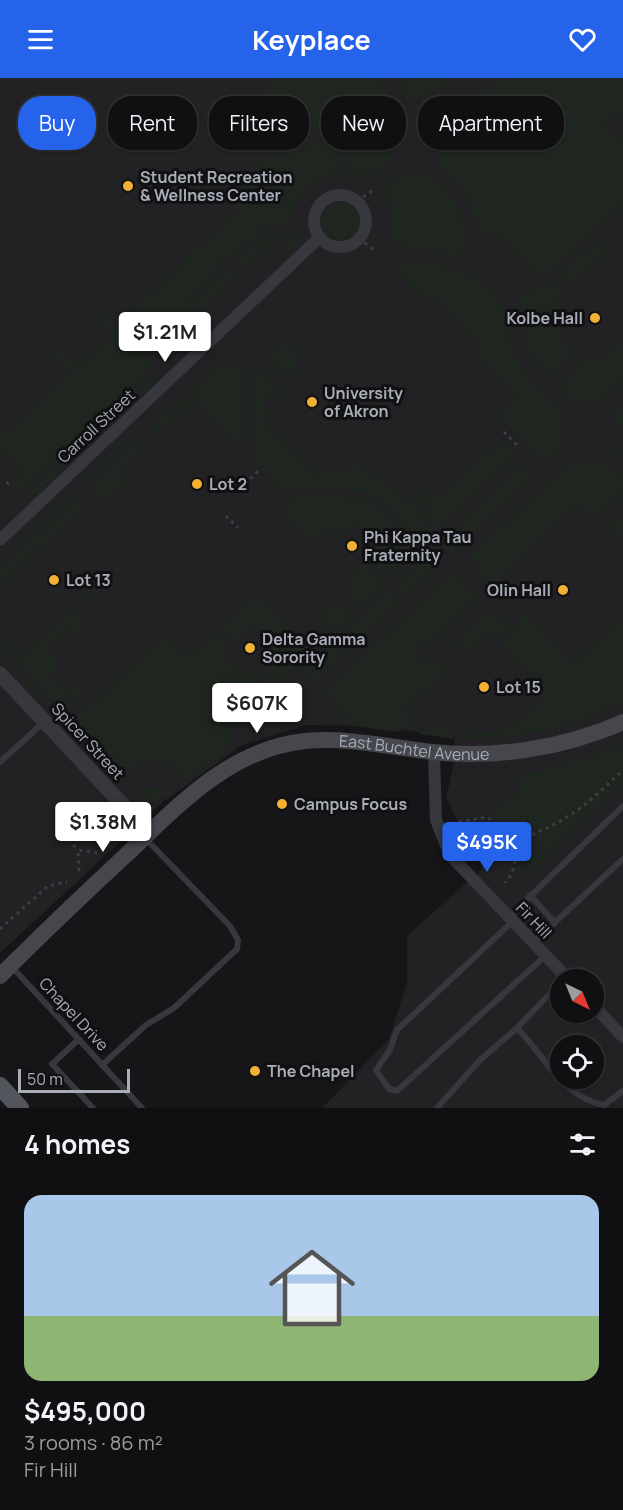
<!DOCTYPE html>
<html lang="en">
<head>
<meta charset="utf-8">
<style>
  body { margin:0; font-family:Manrope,sans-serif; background:#1e1e20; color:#f1f3f6; height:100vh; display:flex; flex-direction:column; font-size:22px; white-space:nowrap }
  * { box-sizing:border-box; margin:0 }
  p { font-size:20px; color:#9c9d9f }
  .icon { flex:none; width:33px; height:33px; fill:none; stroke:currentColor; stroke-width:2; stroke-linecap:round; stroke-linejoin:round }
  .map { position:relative; height:1030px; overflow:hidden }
  .sheet { display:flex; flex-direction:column; background:#101012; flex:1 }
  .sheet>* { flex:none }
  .banner { position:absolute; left:18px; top:18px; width:588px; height:54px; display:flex; gap:12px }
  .needle { width:39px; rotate:137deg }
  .buttons { position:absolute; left:550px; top:891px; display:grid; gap:12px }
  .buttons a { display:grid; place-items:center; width:54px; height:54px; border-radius:50%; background:#101012; box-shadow:0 2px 4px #0004,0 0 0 2px #303032; font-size:30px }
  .scale { position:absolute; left:18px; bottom:15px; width:112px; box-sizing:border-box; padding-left:6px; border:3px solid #a8adb8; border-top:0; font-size:16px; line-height:21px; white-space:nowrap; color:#a8adb8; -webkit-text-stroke:4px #111113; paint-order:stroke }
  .price { position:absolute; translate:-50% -51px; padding:0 14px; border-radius:6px; background:#fff; color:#222; font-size:20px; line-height:39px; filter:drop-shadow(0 2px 3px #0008) }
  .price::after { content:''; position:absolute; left:50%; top:36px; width:18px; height:14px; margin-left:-9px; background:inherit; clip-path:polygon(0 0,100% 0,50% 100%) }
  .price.on { background:#2563eb; color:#fff }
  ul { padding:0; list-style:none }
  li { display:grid; align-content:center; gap:12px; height:318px; padding:0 24px }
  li+li { border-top:2px solid #303032 }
  li span { display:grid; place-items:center; height:186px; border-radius:18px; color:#555 }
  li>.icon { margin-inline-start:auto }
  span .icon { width:108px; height:108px; fill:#fffc; stroke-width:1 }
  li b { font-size:26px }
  h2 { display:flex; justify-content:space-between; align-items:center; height:72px; padding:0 24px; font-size:26px }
  .pill { padding:0 21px; border-radius:24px; background:#101012; box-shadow:0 2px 4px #0004,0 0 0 2px #303032; font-size:21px; line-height:54px }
  .pill.on { background:#2563eb; color:#fff }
  header { display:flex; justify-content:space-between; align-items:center; height:78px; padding:0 24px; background:#2563eb; color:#fff; font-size:27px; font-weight:700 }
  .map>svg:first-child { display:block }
  .built { fill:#222225; fill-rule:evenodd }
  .green { fill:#1e261f }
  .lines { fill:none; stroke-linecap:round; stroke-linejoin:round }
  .path { stroke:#3d3f44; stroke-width:3; stroke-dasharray:3 4.5; stroke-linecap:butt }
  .service { stroke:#37383d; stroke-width:6 }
  .minor { stroke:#37383d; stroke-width:12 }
  .tertiary { stroke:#37383d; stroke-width:15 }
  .secondary { stroke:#45474d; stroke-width:16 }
  .primary { stroke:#53555c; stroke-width:18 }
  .poi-dot { fill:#f2b134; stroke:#111113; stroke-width:2 }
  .labels { text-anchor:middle; stroke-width:6; stroke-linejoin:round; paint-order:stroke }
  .poi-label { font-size:16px; font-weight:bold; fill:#a8adb8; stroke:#111113; text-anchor:start }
  .street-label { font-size:16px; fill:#a8adb8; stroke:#111113 }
</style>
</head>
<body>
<header><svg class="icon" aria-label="menu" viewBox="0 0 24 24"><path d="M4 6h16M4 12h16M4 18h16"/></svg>Keyplace<svg class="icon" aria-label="heart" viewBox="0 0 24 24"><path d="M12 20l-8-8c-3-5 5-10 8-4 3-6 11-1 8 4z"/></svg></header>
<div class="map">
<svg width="623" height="1030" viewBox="0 0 623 1030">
  <rect width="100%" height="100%" fill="#161618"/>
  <path class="built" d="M0 0H623V1030H322L389 961 407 905V858L482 791 446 720 453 691 455 658 368 648 305 647 242 667 163 724 0 875ZM561 902H594V934H561ZM561 968H594V1000H561Z"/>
  <g class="green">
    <polygon points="270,0 378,0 391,27 265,68 272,38"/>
    <polygon points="404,0 448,0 449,4 442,9 408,22 403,17"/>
    <path d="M503 0H623V33L614 41 611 38 603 45 623 66V126L544 200C536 198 508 165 498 157L487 158 482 154 461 111 439 86C445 45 470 23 503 0Z"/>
    <polygon points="446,21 455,22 433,51 414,45 411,33 416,29"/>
    <polygon points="393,37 398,54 391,64 392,84 371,97 342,95 341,92 367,59 369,46"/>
    <polygon points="361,47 363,55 332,95 305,110 294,127 292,147 289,150 279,145 267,148 235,178 231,175 217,188 220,191 188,223 190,229 198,235 194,256 185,265 181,262 167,274 164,271 189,247 173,231 147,253 141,252 127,237 186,182 184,179 195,168 200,171 222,151 229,137 231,139 248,122 239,112 257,85"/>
    <path d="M405 95C414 98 425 95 432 100 454 114 474 152 462 177L454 178 400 167 392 160 391 133 385 115 392 101Z"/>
    <circle cx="341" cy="144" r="18"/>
    <polygon points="276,150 285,153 240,194 234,188 237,186 235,183"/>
    <polygon points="300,150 298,168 288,175 281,167"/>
    <polygon points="597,163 602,164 607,174 568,208 560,196"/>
    <path d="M408 184C443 185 488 195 503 231 510 246 509 264 517 280 528 302 547 319 564 337L559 350 562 371 545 386 499 337 517 320 473 273 479 267 434 219 428 225 414 212 408 217 404 213 411 206 399 195 398 187Z"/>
    <polygon points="226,192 228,194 231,192 236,198 201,232 198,231 194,222"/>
    <path d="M554 205 564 213 557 222 563 229 562 234 573 246 562 257 573 277 547 298C534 286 509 239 520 221 525 213 545 207 554 205Z"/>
    <polygon points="107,234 151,280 151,292 22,414 13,404 22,395 0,370 0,349 7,355 71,295 51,274 58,267 79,288 112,256 98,242"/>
    <polygon points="287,263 300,276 293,284 299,290 288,301 268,281"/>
    <polygon points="623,263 623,302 599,324 589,323 574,328 561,312 567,298 591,274 601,284"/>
    <polygon points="216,289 242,290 247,295 246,360 241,365 236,365 189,314"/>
    <polygon points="259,290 288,320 285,322 276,315 266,317 264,327 271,335 264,342 318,398 330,388 335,393 345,396 357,384 375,401 380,398 406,425 420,414 426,461 416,460 382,423 362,413 280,411 251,379 254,294"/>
    <polygon points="154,297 161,297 34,417 28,415"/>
    <polygon points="184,319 191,326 158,357 151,350"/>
    <path d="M623 322V381L615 372C623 358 620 346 611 333Z"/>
    <polygon points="130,356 136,358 84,406 83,401"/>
    <polygon points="139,362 146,368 118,395 127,405 111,420 99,422 88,410"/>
    <polygon points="501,362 516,377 430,458 424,409 426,408 438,420"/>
    <polygon points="573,382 588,386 605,382 623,399 623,414 593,440 577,425 495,503 512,522 505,522 475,492 472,476"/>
    <polygon points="522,386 535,396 448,478 438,466"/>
    <polygon points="69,414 74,416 0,485 20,460"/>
    <polygon points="296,417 368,420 418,469 384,501 361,477 376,463 359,445 354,449 350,448 336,460 325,450 310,463 280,432"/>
    <polygon points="77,419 85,427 0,508 0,492"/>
    <polygon points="617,436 623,439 623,463 607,446"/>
    <polygon points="432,472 442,483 404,520 393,509"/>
    <polygon points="363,485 385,508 361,530 345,514 352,507 346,500"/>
    <polygon points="117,487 121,491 75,535 85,545 75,556 68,550 50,567 50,574 56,580 55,586 58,589 49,599 64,614 73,606 79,611 86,604 92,610 60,628 0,565 0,557 22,579"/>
    <polygon points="453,494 478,520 434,562 422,566 420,581 440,584 447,592 404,633 415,642 399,654 354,648 323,615"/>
    <polygon points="389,512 399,524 350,570 335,562"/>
    <polygon points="257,517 297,559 307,553 322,568 301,587 285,579 267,584 265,582 272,575 269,572 274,566 255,546 235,564 221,551"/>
    <polygon points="336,522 352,538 334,556 318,539"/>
    <path d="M519 529 573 585 623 538V625C566 650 525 661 462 661L467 654C504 659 518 643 544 619L532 599 500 568 519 546Z"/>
    <polygon points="489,534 496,536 510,549 495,563 486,555 468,573 451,563"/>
    <polygon points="217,554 230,569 223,576 242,597 247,592 251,596 254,593 257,594 254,614 261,625 233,651 226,674 186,702 170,687 155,681 137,686 125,698 74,643 165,556 189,580"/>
    <polygon points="331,568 347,574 314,604 302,593"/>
    <polygon points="0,572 146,727 145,729 0,577"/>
    <path d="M281 583 298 590 264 623C252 606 261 587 281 583Z"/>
    <polygon points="425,648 452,652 455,661 419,656"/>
    <polygon points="619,668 623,673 623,702 530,795 523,789 516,796 517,763 491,736 520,711 515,701 516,694 536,694"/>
    <polygon points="135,709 175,711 155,725 146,721"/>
  </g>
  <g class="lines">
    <g class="path">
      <polyline points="357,123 373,112"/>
      <polyline points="359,160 376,174"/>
      <polyline points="504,354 518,368"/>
      <polyline points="6,405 12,405"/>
      <polyline points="245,406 259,392"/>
      <polyline points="226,438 238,450"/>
      <path d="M459 744 487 739C509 754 526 781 505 805"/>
      <polyline points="63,756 78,772"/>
      <path d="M514 770C529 756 545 752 562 742 585 729 604 710 623 692"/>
      <polyline points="79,793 78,772 98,775"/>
      <polyline points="0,851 48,808 67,804"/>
    </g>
    <g class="service">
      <polyline points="0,684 44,644"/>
      <polyline points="530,817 555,845"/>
      <polyline points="509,839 623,728"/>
      <polyline points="513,843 397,952 390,972 376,992 389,1011 397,1013 545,878"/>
      <polyline points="534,864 623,781"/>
      <polyline points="12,889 142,1030"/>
      <path d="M517 950C545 978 562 1019 604 1027L623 1013"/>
      <polyline points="79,961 52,986 93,1030"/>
      <polyline points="102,987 146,947 174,930 237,871 238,862 230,848 145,760"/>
      <polyline points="437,1030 480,982 517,950 561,904"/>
    </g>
    <g class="minor">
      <circle cx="340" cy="143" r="26"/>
      <polyline points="0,462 320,159"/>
      <polyline points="434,674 436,742 450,777 569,902"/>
      <polyline points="594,928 623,959"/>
    </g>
    <polyline class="tertiary" points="0,596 149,755"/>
    <path class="secondary" id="s1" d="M0 898C41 857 83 817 125 778 177 729 229 671 305 663 347 659 390 669 432 674 494 681 565 670 623 644"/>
    <polyline class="primary" points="0,1008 20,1030"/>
  </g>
  <g class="poi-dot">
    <circle cx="128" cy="108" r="6"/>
    <circle cx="595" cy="240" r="6"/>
    <circle cx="312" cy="324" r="6"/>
    <circle cx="197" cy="406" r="6"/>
    <circle cx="352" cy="468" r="6"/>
    <circle cx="54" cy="502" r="6"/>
    <circle cx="563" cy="512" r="6"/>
    <circle cx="250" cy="570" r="6"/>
    <circle cx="484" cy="609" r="6"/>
    <circle cx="282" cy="726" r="6"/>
    <circle cx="255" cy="993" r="6"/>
  </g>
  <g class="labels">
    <g class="poi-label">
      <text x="140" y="105">Student Recreation<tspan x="140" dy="18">&amp; Wellness Center</tspan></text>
      <text x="583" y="246" text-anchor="end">Kolbe Hall</text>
      <text x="324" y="321">University<tspan x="324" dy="18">of Akron</tspan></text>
      <text x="209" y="412">Lot 2</text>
      <text x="364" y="465">Phi Kappa Tau<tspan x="364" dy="18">Fraternity</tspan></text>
      <text x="66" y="508">Lot 13</text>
      <text x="551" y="518" text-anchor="end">Olin Hall</text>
      <text x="262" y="567">Delta Gamma<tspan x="262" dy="18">Sorority</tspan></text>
      <text x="496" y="615">Lot 15</text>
      <text x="294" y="732">Campus Focus</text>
      <text x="267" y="999">The Chapel</text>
    </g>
    <g class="street-label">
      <text transform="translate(96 348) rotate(-43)" y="6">Carroll Street</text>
      <text transform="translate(88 663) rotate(47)" y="6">Spicer Street</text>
      <text dy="6" stroke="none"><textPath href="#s1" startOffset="501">East Buchtel Avenue</textPath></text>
      <text transform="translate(534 842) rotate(46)" y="6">Fir Hill</text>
      <text transform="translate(74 936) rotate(47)" y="6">Chapel Drive</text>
    </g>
  </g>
</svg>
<div class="buttons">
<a><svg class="needle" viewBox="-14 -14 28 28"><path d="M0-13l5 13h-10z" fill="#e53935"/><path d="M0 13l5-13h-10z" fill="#9c9d9f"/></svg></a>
<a><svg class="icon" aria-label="locate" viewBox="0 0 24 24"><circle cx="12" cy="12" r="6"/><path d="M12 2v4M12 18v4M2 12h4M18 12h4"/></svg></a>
</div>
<div class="scale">50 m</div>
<b class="price" style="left:165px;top:285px">$1.21M</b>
<b class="price" style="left:257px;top:656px">$607K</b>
<b class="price" style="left:103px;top:775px">$1.38M</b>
<b class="price on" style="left:487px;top:795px">$495K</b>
<div class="banner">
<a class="pill on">Buy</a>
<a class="pill">Rent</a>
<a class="pill">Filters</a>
<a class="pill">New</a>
<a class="pill">Apartment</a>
</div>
</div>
<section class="sheet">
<h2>4 homes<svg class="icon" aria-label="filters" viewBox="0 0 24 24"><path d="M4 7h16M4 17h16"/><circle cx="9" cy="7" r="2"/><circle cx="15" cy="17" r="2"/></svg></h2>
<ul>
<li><span style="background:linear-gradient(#a9c7e8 65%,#8fb573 0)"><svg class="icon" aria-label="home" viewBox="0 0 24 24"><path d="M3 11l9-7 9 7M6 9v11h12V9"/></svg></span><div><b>$495,000</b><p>3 rooms · 86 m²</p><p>Fir Hill</p></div></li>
</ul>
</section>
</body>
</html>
